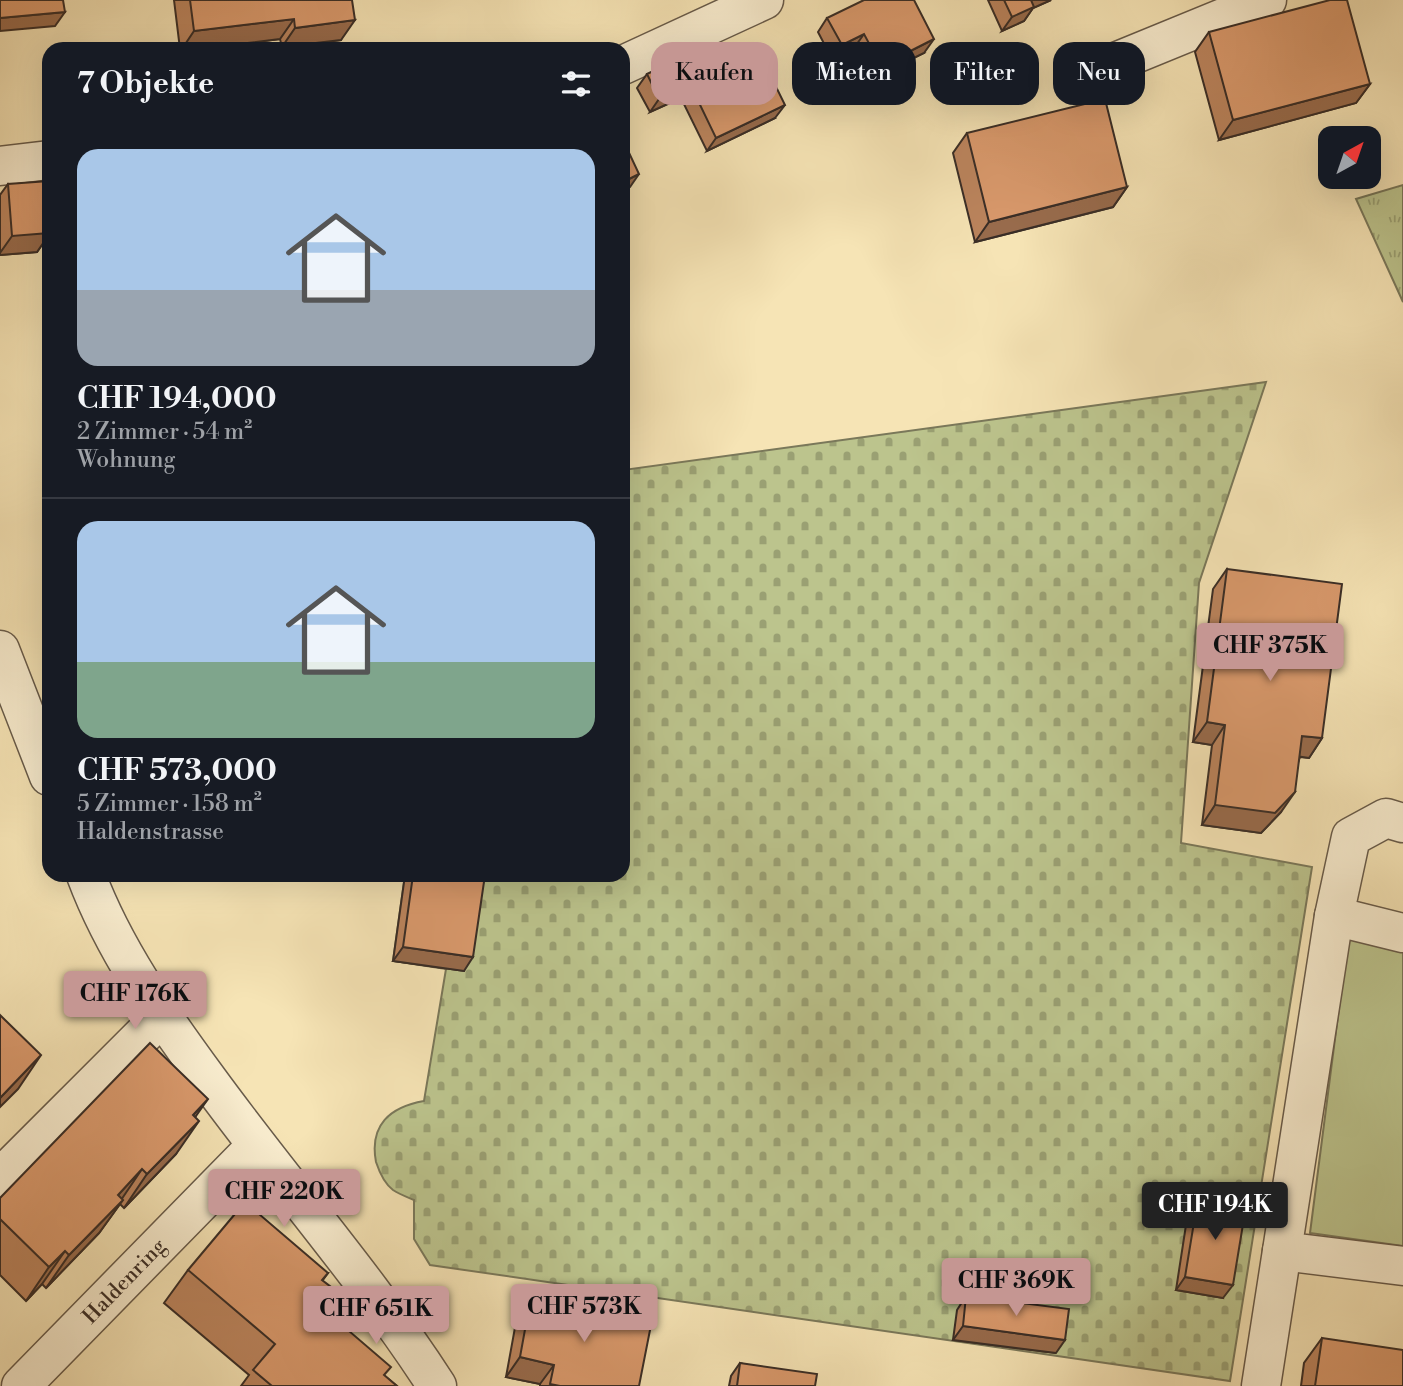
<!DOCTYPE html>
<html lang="de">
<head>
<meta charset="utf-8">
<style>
  body { margin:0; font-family:"Libre Bodoni",serif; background:#20242c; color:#f1f3f6; height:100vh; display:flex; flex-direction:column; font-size:26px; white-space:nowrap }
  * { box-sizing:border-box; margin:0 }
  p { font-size:23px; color:#9ea1a6 }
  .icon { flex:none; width:38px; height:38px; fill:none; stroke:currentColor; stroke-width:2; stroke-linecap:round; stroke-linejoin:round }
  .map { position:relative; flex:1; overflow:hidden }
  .sheet { position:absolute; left:42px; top:42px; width:588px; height:840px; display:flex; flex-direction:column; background:#171b24; border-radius:21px; box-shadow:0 7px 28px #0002 }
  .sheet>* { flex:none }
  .guide { position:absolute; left:651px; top:42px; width:646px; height:63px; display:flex; gap:14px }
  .needle { width:46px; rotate:40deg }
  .fabs { position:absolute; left:1318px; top:126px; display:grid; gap:14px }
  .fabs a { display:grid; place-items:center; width:63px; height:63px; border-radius:14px; background:#171b24; box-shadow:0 7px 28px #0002; font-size:35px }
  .price { position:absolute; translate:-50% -60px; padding:0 16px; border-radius:7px; background:#c59692; color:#111; font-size:23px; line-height:46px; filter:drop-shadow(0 2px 4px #0008) }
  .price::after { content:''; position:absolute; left:50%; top:42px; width:21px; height:16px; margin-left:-10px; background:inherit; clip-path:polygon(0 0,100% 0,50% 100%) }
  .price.selected { background:#222; color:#fff }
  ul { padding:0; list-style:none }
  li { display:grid; align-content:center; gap:14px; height:371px; padding:0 35px }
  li+li { border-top:2px solid #363941 }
  li span { display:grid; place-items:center; height:217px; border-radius:21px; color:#555 }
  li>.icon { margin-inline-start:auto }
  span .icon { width:126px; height:126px; fill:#fffc; stroke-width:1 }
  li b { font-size:30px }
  h2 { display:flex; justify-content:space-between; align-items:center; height:84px; padding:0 35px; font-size:30px }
  .tag { padding:0 24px; border-radius:21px; background:#171b24; box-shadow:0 7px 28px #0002; font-size:24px; line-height:63px }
  .tag.selected { background:#c59692; color:#111 }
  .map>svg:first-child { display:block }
  .green { fill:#bcc48d; stroke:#7a785a; stroke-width:2 }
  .cemetery { fill:url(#cemetery-stones); stroke:#7a785a; stroke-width:2 }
  .park { fill:url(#park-tufts); stroke:#7a785a; stroke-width:2 }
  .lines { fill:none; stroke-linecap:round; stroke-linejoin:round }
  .minor-casing { stroke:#685b4a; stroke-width:41 }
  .minor { stroke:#f9edcf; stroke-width:38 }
  .wall { fill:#bb845d; stroke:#392d26; stroke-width:2 }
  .shaded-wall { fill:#986b4c; stroke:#392d26; stroke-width:2 }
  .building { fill:#d9996c; stroke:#392d26; stroke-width:2 }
  .labels { text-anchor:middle; stroke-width:5; stroke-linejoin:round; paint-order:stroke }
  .street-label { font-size:21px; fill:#392d26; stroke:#f9edcf }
</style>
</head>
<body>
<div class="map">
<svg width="1403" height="1386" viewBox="0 0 1403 1386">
  <defs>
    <pattern id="cemetery-stones" width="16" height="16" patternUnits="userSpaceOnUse" patternTransform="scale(1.75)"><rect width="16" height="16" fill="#bcc48d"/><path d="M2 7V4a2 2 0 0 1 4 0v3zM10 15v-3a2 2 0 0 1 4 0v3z" fill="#9aa073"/></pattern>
    <pattern id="park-tufts" width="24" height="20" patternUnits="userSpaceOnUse" patternTransform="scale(1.75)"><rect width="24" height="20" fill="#bcc48d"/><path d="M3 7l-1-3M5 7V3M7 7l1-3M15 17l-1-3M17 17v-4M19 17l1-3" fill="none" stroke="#9aa073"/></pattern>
  </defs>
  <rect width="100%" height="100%" fill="#f6e4b5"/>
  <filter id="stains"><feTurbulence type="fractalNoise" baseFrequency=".00286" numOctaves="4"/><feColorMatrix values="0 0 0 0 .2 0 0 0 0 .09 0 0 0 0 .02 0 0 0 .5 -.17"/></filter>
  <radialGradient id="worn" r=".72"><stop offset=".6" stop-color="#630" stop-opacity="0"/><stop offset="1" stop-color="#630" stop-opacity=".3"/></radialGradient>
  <polygon class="green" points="1348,938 1403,952 1403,1246 1310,1233"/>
  <path class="cemetery" d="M1266 382 1199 583 1181 843 1312 867 1230 1381 430 1265 414 1239V1200C407 1197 399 1194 393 1190 385 1184 379 1171 376 1162 369 1125 390 1107 424 1101L446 969 393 961 405 875H623V470Z"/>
  <polygon class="park" points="1403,185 1403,302 1356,199"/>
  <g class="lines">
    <defs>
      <g id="minor">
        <polyline points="1113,63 1267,0"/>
        <polyline points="623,65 764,0"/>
        <polyline points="0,166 49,160"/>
        <polyline points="0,650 49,776"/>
        <polyline points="1403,823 1386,818 1351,837 1334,916 1403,933"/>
        <path d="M86 875C114 950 161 1016 208 1080 283 1183 368 1279 437 1386"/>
        <polyline points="1334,916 1282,1251 1403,1266"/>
        <polyline points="0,1178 161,1017"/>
        <polyline points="21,1386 256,1146"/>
        <polyline points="1261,1386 1282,1251"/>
      </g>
    </defs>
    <use href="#minor" class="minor-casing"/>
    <use href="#minor" class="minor"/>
  </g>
  <g class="wall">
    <polygon points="174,0 352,0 341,40 282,47 280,39 197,49 180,49"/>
    <polygon points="988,0 1051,0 1033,8 1024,21 1002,31"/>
    <polygon points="827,18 924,53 871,79 854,48 832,59 818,32"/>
    <polygon points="1209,32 1370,84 1356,103 1219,140 1195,52"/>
    <polygon points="703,69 775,118 707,151 681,98 650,112 637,88 647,74"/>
    <polygon points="967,133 1127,187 1113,207 975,242 953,153"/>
    <polygon points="8,184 46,239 37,252 0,255 0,195"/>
    <polygon points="1227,569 1322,738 1309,758 1300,757 1281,812 1261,833 1202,825 1212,745 1193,742 1213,589"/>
    <polygon points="405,875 485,875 464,971 393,961"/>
    <polygon points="195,1117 176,1154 124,1208 120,1204 99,1233 46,1288 42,1284 26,1301 0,1275 0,1198"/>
    <polygon points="1198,1198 1223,1298 1176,1290 1188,1212"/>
    <polygon points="188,1270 328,1273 323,1280 322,1308 385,1376 397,1386 241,1386 249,1375 164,1303"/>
    <polygon points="532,1291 577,1311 639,1386 540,1386 540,1384 506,1377 518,1311"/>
    <polygon points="966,1296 1056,1353 953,1340 957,1310"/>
    <polygon points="1322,1338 1403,1386 1301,1386 1304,1363"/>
    <polygon points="740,1363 815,1386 729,1386 731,1376"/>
  </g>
  <g class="shaded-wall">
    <polygon points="1031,0 1051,0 1033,8 1024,21 1002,31 1012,17"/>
    <polygon points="65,12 55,26 0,31 0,18"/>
    <polygon points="294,19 280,39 197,49 182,49 194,31"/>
    <polygon points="355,20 341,40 282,47 295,28"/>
    <polygon points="864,34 854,48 832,59 842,45"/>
    <polygon points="934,39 924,53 871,79 881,66"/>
    <polygon points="690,84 681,98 650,112 659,99"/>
    <polygon points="1370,84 1356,103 1219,140 1233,120"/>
    <polygon points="785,105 775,118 707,151 716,138"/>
    <polygon points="639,174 630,187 623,191 623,182"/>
    <polygon points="1127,187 1113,207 975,242 989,222"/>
    <polygon points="49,221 49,239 46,239 37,252 0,255 0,253 12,236"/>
    <polygon points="1207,722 1225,725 1212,745 1193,742"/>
    <polygon points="1302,736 1322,738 1309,758 1289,755"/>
    <polygon points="1295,792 1281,812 1261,833 1202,825 1215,805"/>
    <polygon points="403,947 473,957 464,971 393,961"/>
    <polygon points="41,1055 18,1089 0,1107 0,1098"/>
    <polygon points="208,1099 184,1133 193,1115"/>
    <polygon points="199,1121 176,1154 124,1208 147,1174"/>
    <polygon points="142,1169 119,1203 118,1195"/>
    <polygon points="123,1200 99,1233 46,1288 69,1255"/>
    <polygon points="65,1251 42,1284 26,1301 49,1267"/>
    <polygon points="1185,1277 1233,1285 1223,1298 1176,1290"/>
    <polygon points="963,1326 1065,1340 1056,1353 953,1340"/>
    <polygon points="520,1357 554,1365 540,1384 506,1377"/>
  </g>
  <g class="building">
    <polygon points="0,0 63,0 65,12 0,18"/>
    <polygon points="190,0 352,0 355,20 295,28 294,19 194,31"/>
    <polygon points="864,0 914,0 934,39 881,66 864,34 842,45 827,18"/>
    <polygon points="1004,0 1031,0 1034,7 1012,17"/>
    <polygon points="1330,0 1347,0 1370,84 1233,120 1209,32"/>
    <polygon points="755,44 785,105 716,138 690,84 659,99 647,74 694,51 703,69"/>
    <polygon points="1105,99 1127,187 989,222 967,133"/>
    <polygon points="623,140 639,174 623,182"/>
    <polygon points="49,181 49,233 12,236 8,184"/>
    <polygon points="1227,569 1342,584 1322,738 1302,736 1295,792 1275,813 1215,805 1225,725 1207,722"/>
    <polygon points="413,875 485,875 473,957 403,947"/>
    <polygon points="0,1015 41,1055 0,1098"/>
    <polygon points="150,1043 208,1099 193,1115 199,1121 147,1174 142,1169 118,1195 123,1200 69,1255 65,1251 49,1267 0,1219 0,1198"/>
    <polygon points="1198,1198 1246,1206 1233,1285 1185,1277"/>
    <polygon points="245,1202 328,1273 322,1280 335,1290 321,1307 391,1367 384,1375 397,1386 272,1386 253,1370 275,1344 188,1270"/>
    <polygon points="532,1291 579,1300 577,1311 651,1325 639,1386 560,1386 550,1384 554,1365 520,1357"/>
    <polygon points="966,1296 1069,1309 1065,1340 963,1326"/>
    <polygon points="1322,1338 1403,1350 1403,1386 1315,1386"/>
    <polygon points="740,1363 817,1374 815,1386 737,1386"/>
  </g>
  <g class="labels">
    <g class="street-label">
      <text transform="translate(124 1281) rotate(-46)" y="7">Haldenring</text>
    </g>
  </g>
  <rect width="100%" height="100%" filter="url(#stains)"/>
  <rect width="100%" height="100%" fill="url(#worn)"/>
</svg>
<div class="fabs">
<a><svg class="needle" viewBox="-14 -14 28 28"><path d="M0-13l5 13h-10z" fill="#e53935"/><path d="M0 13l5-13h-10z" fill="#9ea1a6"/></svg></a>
</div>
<b class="price" style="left:1270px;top:683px">CHF 375K</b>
<b class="price" style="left:135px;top:1031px">CHF 176K</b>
<b class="price" style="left:284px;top:1229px">CHF 220K</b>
<b class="price selected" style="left:1215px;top:1242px">CHF 194K</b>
<b class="price" style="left:1016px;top:1318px">CHF 369K</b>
<b class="price" style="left:584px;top:1344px">CHF 573K</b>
<b class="price" style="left:376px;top:1346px">CHF 651K</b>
<div class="guide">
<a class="tag selected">Kaufen</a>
<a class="tag">Mieten</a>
<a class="tag">Filter</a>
<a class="tag">Neu</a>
</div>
<section class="sheet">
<h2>7 Objekte<svg class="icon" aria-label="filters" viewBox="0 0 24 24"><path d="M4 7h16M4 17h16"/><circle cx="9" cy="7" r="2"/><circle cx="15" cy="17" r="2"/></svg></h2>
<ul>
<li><span style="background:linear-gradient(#a9c7e8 65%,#9aa5b1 0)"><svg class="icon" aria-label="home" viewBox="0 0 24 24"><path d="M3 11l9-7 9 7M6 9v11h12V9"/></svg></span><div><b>CHF 194,000</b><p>2 Zimmer · 54 m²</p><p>Wohnung</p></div></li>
<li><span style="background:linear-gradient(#a9c7e8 65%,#7fa58c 0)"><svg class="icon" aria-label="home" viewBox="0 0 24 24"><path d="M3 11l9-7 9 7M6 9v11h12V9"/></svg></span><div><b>CHF 573,000</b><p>5 Zimmer · 158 m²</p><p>Haldenstrasse</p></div></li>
</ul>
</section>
</div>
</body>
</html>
